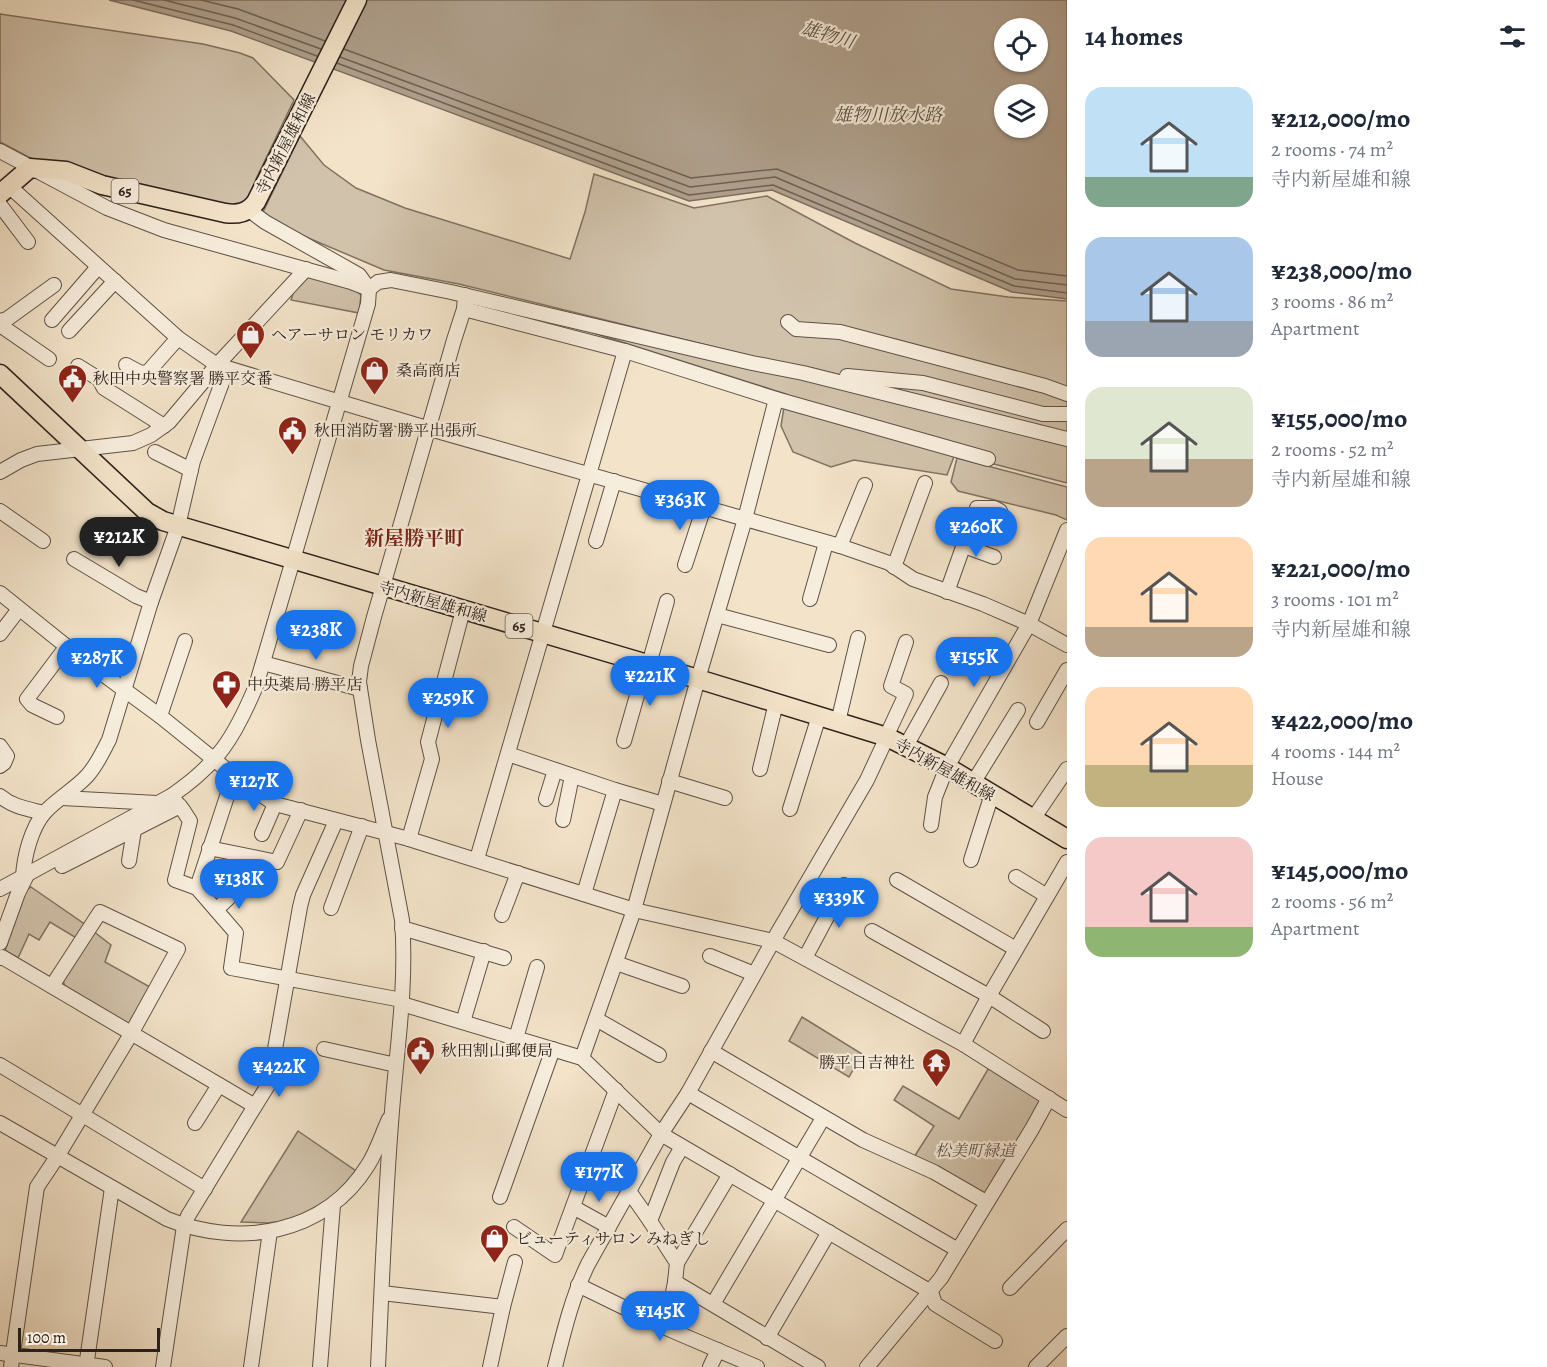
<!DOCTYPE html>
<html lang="en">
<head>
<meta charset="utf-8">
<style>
  body { margin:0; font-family:Alegreya,"Noto Serif JP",serif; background:#f6f6f7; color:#1f2937; height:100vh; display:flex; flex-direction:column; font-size:22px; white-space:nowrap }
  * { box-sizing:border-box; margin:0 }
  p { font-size:20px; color:#747a83 }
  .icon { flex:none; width:33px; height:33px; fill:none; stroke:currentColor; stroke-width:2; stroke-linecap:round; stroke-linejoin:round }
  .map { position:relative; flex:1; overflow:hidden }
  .drawer { display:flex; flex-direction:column; background:#fff; width:480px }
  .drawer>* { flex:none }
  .controls { position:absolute; left:994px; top:18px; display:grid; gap:12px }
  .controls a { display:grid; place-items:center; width:54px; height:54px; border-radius:50%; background:#fff; box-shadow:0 2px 4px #0004; font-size:30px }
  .scale { position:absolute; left:18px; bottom:15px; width:142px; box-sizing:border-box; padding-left:6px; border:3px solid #2d211b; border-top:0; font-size:16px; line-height:21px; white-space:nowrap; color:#2d211b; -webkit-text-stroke:4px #f7eddc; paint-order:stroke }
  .price { position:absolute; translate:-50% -51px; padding:0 14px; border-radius:21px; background:#1a73e8; color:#fff; font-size:20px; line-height:39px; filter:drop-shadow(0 2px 3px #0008) }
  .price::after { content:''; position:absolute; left:50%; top:36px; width:18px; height:14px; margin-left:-9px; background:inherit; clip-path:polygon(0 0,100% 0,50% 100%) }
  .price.on { background:#222; color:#fff }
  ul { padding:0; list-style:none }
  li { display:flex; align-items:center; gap:18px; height:150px; padding:0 18px }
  li span { display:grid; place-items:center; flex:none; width:168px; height:120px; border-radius:18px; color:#555 }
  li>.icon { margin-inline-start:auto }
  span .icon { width:72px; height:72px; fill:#fffc; stroke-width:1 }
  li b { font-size:26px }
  h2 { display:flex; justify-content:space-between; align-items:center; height:72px; padding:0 18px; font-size:26px }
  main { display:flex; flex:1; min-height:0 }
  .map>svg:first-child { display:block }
  .green { fill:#d1c2ab; stroke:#7f7263; stroke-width:1.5 }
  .water { fill:#b0a18e; stroke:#7c6e60; stroke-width:1.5; fill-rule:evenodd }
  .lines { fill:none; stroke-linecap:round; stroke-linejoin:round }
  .shore { stroke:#6e6154; stroke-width:1.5 }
  .minor-casing { stroke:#5e5246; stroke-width:16 }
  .major-casing { stroke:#2d211b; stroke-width:21 }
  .minor { stroke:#f7eddc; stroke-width:14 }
  .major { stroke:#f3e3c9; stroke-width:18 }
  .labels { text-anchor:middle; stroke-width:4.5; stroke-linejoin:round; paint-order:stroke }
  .shield { fill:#f7eddc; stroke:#6a5e55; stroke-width:1.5 }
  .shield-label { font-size:15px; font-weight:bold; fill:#2d211b }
  .street-label { font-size:16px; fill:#2d211b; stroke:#f7eddc }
  .poi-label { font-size:16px; fill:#2d211b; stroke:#f7eddc; text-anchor:start }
  .park-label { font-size:16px; font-style:italic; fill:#5e5146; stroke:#f7eddc }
  .water-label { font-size:18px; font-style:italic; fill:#5b4e43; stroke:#f7eddc }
  .quarter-label { font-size:20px; font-weight:bold; fill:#7a1f14; stroke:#f7eddc }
</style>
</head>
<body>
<main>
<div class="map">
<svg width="1067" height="1367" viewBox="0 0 1067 1367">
  <rect width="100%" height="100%" fill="#f3e3c9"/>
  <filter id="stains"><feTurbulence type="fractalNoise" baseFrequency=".00333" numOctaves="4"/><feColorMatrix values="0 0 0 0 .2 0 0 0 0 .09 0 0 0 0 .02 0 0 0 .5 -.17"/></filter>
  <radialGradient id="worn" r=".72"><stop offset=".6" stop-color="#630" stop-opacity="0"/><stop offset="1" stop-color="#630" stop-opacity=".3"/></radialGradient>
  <g class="green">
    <polygon points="0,14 203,44 240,53 253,58 294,100 256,179 248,202 238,208 101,180 72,164 62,161 38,162 0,142"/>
    <polygon points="300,136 324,165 356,188 405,208 570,259 585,212 594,174 694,208 767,196 855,243 951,289 1008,297 1067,301 1067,432 812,368 763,359 459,284 384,270 280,226 263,212"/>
    <polygon points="306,275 352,287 361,295 359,313 291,300 295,287"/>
    <polygon points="587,331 734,363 1067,444 1067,483 955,454 947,475 854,460 831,467 793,452 781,426 786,394"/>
    <polygon points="957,458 1067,487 1067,520 1056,515 958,491 951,482"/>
    <polygon points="31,887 86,925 78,939 50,922 39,940 29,934 18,958 5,951 23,892"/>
    <polygon points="93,931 111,945 105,962 150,987 128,1025 66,989 62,978"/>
    <polygon points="802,1017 862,1054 849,1077 789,1041"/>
    <polygon points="991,1064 1045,1099 985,1197 914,1157 934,1126 894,1100 903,1086 959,1119"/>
    <polygon points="298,1131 356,1171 337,1194 294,1220 268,1223 241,1222"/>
  </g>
  <path class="water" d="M109 0H1067V299L1012 292 772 190 689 201 231 31ZM1005 28H1038V62H1005ZM1005 94H1038V128H1005Z"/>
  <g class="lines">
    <g class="shore">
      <polyline points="133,0 233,25 317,56"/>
      <polyline points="164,0 235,18 321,49"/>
      <polyline points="201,0 238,9 325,41"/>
      <polyline points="344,49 691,178 777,169 1018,270 1067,276"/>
      <polyline points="340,57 690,187 775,177 1015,279 1067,285"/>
      <polyline points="337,63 689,195 773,185 1014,286 1067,293"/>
    </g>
    <defs>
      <g id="minor">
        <polyline points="0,151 107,208 164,230 351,282 369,289 378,282 391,280 451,292 752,363 803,373 1067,439"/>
        <polyline points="9,186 178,338 217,365 430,429 840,546 889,563 913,579 983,604 1029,624 1067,645"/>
        <polyline points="0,205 28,242"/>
        <polyline points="464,309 625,351 776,399 988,459"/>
        <polyline points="52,320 98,267"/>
        <polyline points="0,321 7,319 54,285"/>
        <polyline points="788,322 796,329 840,332 1045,386 1067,394"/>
        <polyline points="0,325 49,359"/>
        <polyline points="69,331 115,281"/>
        <polyline points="126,365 141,373 148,372 178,338"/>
        <polyline points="78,366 99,379 104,388 164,426"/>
        <polyline points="847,376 923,383 1043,414 1067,414"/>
        <polyline points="155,452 191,470"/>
        <polyline points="0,472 21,460 37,454 133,443 151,435 169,422 217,365 306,269"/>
        <polyline points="0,511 43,541"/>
        <polyline points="596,541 614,481"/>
        <polyline points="840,546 865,485"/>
        <polyline points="964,546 994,557"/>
        <polyline points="74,559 136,596 151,602"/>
        <polyline points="685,565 704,507"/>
        <polyline points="894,567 925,483"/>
        <polyline points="947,592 977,508 994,508 1000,511"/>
        <polyline points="0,593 81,658 160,716 242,782 275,804 409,839 634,910 773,941 963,1044 1067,1110"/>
        <polyline points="810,599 826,543"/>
        <polyline points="717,615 829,645"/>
        <polyline points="0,634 19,609"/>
        <polyline points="263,663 360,689"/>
        <polyline points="649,664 667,601"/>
        <polyline points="160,716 185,641"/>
        <polyline points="57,717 32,705 27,699 67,646"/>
        <polyline points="838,722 858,638"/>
        <polyline points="1037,722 1067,670"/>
        <polyline points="886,737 906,694 891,686 906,642"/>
        <polyline points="624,741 646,664"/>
        <polyline points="0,746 7,756 4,763 0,766"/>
        <polyline points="906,746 941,683"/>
        <polyline points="508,754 615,790 663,804"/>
        <polyline points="760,769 776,703"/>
        <polyline points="669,781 725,798"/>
        <polyline points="973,783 1018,710"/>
        <path d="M0 796C13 807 28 809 44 813"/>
        <polyline points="171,796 183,810 190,821 175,880 197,888 236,933 231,968 402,1000"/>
        <polyline points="62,798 157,803"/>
        <polyline points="546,799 555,770"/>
        <polyline points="790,809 819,716"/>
        <polyline points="1033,819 1067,769"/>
        <polyline points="563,820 572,776"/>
        <polyline points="931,825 935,797 947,767 1029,624 1067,530"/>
        <polyline points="262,834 275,804"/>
        <polyline points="409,839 432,759 428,742 463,610"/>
        <polyline points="209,848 277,862 301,810"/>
        <polyline points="477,859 625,351"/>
        <polyline points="971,860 992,794"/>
        <polyline points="129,861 134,830"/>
        <polyline points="62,866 180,806"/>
        <path d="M23 877C24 857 31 828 45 812 57 799 75 789 87 776 97 765 102 753 109 740L151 602 178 526 193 461 227 369"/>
        <polyline points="1016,877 1047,896"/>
        <polyline points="897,880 1016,949"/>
        <polyline points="197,888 234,775"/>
        <path d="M0 889 171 796C218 764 234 738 256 686L368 304 369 289 359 275 265 222 253 213 251 209"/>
        <polyline points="584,894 615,790"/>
        <polyline points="331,908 362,826"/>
        <polyline points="216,910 241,886"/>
        <polyline points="502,915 518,873"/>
        <polyline points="402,928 504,958"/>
        <polyline points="872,931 989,996 1043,1031"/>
        <polyline points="0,943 18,893 27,875"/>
        <polyline points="710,956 754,974"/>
        <polyline points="0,958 2,957 255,1106 188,1216 184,1226 163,1367"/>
        <polyline points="805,958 844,885"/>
        <polyline points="616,963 682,986"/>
        <polyline points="402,1004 582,1058 661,1134 931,1292 935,1304 995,1341"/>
        <polyline points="596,1019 659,1055"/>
        <polyline points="463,1022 484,951"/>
        <polyline points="516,1038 537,967"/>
        <polyline points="963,1044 989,996 1067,862"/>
        <polyline points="275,1049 300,907 303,895 335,823"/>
        <polyline points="324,1049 396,1065"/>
        <polyline points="711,1051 863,1140 934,1172 986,1202"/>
        <polyline points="582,1058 634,910 698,679 745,519 776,399"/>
        <polyline points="0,1065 205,1189"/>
        <polyline points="688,1093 958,1250"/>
        <polyline points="255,1106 275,1074"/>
        <path d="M0 1123 167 1219C239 1248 325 1235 368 1165 377 1151 382 1134 389 1119"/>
        <polyline points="195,1123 219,1085"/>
        <polyline points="629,1191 650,1221 677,1263 675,1282 666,1328"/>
        <polyline points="500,1197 553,1049"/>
        <polyline points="573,1207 609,1227"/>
        <polyline points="650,1221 673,1162 682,1147"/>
        <polyline points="514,1227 555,1255 616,1090"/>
        <polyline points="677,1263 730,1174"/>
        <polyline points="675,1282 818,1367"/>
        <polyline points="578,1285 666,1328 757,1367"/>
        <polyline points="1010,1288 1067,1229"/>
        <polyline points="382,1293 503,1307 490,1367"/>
        <polyline points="713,1304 823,1118"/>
        <polyline points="503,1307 515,1262"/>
        <polyline points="767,1338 829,1232"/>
        <polyline points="0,1353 105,1367"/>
        <polyline points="11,1367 37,1187 57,1157 131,1034 178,949 100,912 52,986"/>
        <polyline points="86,1367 112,1188"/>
        <polyline points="251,1367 270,1231"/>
        <polyline points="320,1367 333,1205"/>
        <path d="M378 1367C382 1282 385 1196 392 1111 397 1047 407 984 402 920L368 740 359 682 361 666 374 617 454 340 464 309 465 295"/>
        <path d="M555 1367C564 1331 572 1297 588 1264L661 1134 688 1093 773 941 867 780 887 737"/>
        <polyline points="710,1367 718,1350"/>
        <polyline points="867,1367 941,1278 1032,1129 1049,1098"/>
        <polyline points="1036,1367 1067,1336"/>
      </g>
      <g id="major">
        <path d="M0 194 30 168 66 171 102 185 225 213C238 215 248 213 256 202L357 0"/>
        <polyline points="0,374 147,512 163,521 698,679 887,737 947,767 1067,839"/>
      </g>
    </defs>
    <use href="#minor" class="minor-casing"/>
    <use href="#major" class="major-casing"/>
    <use href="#minor" class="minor"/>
    <use href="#major" class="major"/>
  </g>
  <defs>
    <symbol id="shop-pin" viewBox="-11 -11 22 30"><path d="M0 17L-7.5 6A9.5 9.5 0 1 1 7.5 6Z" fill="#8f2418" stroke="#f7eddc"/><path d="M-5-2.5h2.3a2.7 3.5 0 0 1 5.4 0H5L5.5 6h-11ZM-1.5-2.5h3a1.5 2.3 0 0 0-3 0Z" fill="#fff"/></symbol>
    <symbol id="civic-pin" viewBox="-11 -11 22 30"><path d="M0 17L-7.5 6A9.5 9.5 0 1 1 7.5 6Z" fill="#8f2418" stroke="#f7eddc"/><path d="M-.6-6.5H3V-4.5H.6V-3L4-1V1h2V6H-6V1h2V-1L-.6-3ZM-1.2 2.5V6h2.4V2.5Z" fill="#fff"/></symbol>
    <symbol id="pharmacy-pin" viewBox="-11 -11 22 30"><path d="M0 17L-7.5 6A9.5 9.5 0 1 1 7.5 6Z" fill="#8f2418" stroke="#f7eddc"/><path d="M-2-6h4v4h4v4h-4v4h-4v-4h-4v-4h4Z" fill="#fff"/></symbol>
    <symbol id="temple-pin" viewBox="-11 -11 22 30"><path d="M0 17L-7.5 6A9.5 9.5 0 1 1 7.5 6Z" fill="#8f2418" stroke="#f7eddc"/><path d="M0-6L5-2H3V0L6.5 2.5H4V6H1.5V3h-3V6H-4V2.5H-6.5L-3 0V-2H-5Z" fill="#fff"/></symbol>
  </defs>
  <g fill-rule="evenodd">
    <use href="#shop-pin" x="234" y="318" width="33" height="45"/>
    <use href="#shop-pin" x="358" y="354" width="33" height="45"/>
    <use href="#civic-pin" x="56" y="362" width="33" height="45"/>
    <use href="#civic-pin" x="276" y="414" width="33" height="45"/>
    <use href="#pharmacy-pin" x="210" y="668" width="33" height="45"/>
    <use href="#civic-pin" x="404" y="1034" width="33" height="45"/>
    <use href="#temple-pin" x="920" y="1046" width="33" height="45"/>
    <use href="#shop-pin" x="478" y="1222" width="33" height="45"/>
  </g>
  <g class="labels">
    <g class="shield">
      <rect x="111.5" y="179" width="27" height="24" rx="4.5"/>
      <rect x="505.5" y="614" width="27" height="24" rx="4.5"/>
    </g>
    <g class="shield-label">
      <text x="125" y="196">65</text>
      <text x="519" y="631">65</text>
    </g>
    <g class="street-label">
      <text transform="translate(285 144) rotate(-63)" y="6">寺内新屋雄和線</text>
      <text transform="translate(433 601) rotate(16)" y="6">寺内新屋雄和線</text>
      <text transform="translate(945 769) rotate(29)" y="6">寺内新屋雄和線</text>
    </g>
    <g class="poi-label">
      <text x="271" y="340">ヘアーサロン モリカワ</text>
      <text x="396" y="376">桑高商店</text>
      <text x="93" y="384">秋田中央警察署 勝平交番</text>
      <text x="314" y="436">秋田消防署 勝平出張所</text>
      <text x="247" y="690">中央薬局 勝平店</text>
      <text x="441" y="1056">秋田割山郵便局</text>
      <text x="915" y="1068" text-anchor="end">勝平日吉神社</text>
      <text x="516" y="1244">ビューティサロン みねぎし</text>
    </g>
    <g class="park-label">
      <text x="975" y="1156">松美町緑道</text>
    </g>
    <g class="water-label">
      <text transform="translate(828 35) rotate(16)" y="6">雄物川</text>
      <text x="888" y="121">雄物川放水路</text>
    </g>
    <g class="quarter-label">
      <text x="414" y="545">新屋勝平町</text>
    </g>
  </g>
  <rect width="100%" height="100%" filter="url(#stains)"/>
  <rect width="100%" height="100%" fill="url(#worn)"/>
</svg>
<div class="controls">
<a><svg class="icon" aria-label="locate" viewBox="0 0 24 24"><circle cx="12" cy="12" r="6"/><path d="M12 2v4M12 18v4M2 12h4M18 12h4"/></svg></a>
<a><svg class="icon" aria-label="layers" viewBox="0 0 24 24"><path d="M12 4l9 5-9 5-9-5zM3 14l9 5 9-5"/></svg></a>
</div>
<div class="scale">100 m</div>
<b class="price" style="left:680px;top:531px">¥363K</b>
<b class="price" style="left:976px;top:558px">¥260K</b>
<b class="price on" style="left:119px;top:568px">¥212K</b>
<b class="price" style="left:316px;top:661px">¥238K</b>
<b class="price" style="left:974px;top:688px">¥155K</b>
<b class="price" style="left:97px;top:689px">¥287K</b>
<b class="price" style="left:650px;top:707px">¥221K</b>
<b class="price" style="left:448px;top:729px">¥259K</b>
<b class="price" style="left:254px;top:812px">¥127K</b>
<b class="price" style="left:239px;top:910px">¥138K</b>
<b class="price" style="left:839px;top:929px">¥339K</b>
<b class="price" style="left:279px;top:1098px">¥422K</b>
<b class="price" style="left:599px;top:1203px">¥177K</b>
<b class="price" style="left:660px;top:1342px">¥145K</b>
</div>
<section class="drawer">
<h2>14 homes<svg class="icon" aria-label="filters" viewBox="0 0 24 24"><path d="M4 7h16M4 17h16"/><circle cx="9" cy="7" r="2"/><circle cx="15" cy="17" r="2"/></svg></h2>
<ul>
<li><span style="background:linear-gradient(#bfe0f5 75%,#7fa58c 0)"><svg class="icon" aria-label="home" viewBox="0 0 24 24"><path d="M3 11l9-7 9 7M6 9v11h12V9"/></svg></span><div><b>¥212,000/mo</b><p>2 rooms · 74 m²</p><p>寺内新屋雄和線</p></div></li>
<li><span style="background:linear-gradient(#a9c7e8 70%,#9aa5b1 0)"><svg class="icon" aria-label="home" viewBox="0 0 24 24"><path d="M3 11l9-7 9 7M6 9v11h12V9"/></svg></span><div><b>¥238,000/mo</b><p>3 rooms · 86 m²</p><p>Apartment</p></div></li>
<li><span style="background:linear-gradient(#dfe7d0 60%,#b9a48a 0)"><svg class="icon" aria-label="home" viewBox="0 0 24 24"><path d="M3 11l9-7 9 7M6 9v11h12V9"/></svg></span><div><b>¥155,000/mo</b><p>2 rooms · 52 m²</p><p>寺内新屋雄和線</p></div></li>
<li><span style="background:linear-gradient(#ffd9b3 75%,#b9a48a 0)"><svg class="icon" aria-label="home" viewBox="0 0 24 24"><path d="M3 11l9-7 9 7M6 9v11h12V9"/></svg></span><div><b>¥221,000/mo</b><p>3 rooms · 101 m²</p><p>寺内新屋雄和線</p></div></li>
<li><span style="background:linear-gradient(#ffd9b3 65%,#c2b280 0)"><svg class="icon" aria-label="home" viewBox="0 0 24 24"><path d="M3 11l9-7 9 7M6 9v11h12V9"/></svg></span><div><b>¥422,000/mo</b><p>4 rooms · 144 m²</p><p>House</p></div></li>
<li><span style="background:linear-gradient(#f6c9c9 75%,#8fb573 0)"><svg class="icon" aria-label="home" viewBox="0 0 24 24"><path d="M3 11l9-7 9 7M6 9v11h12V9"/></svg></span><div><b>¥145,000/mo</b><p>2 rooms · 56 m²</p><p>Apartment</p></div></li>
</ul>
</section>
</main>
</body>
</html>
